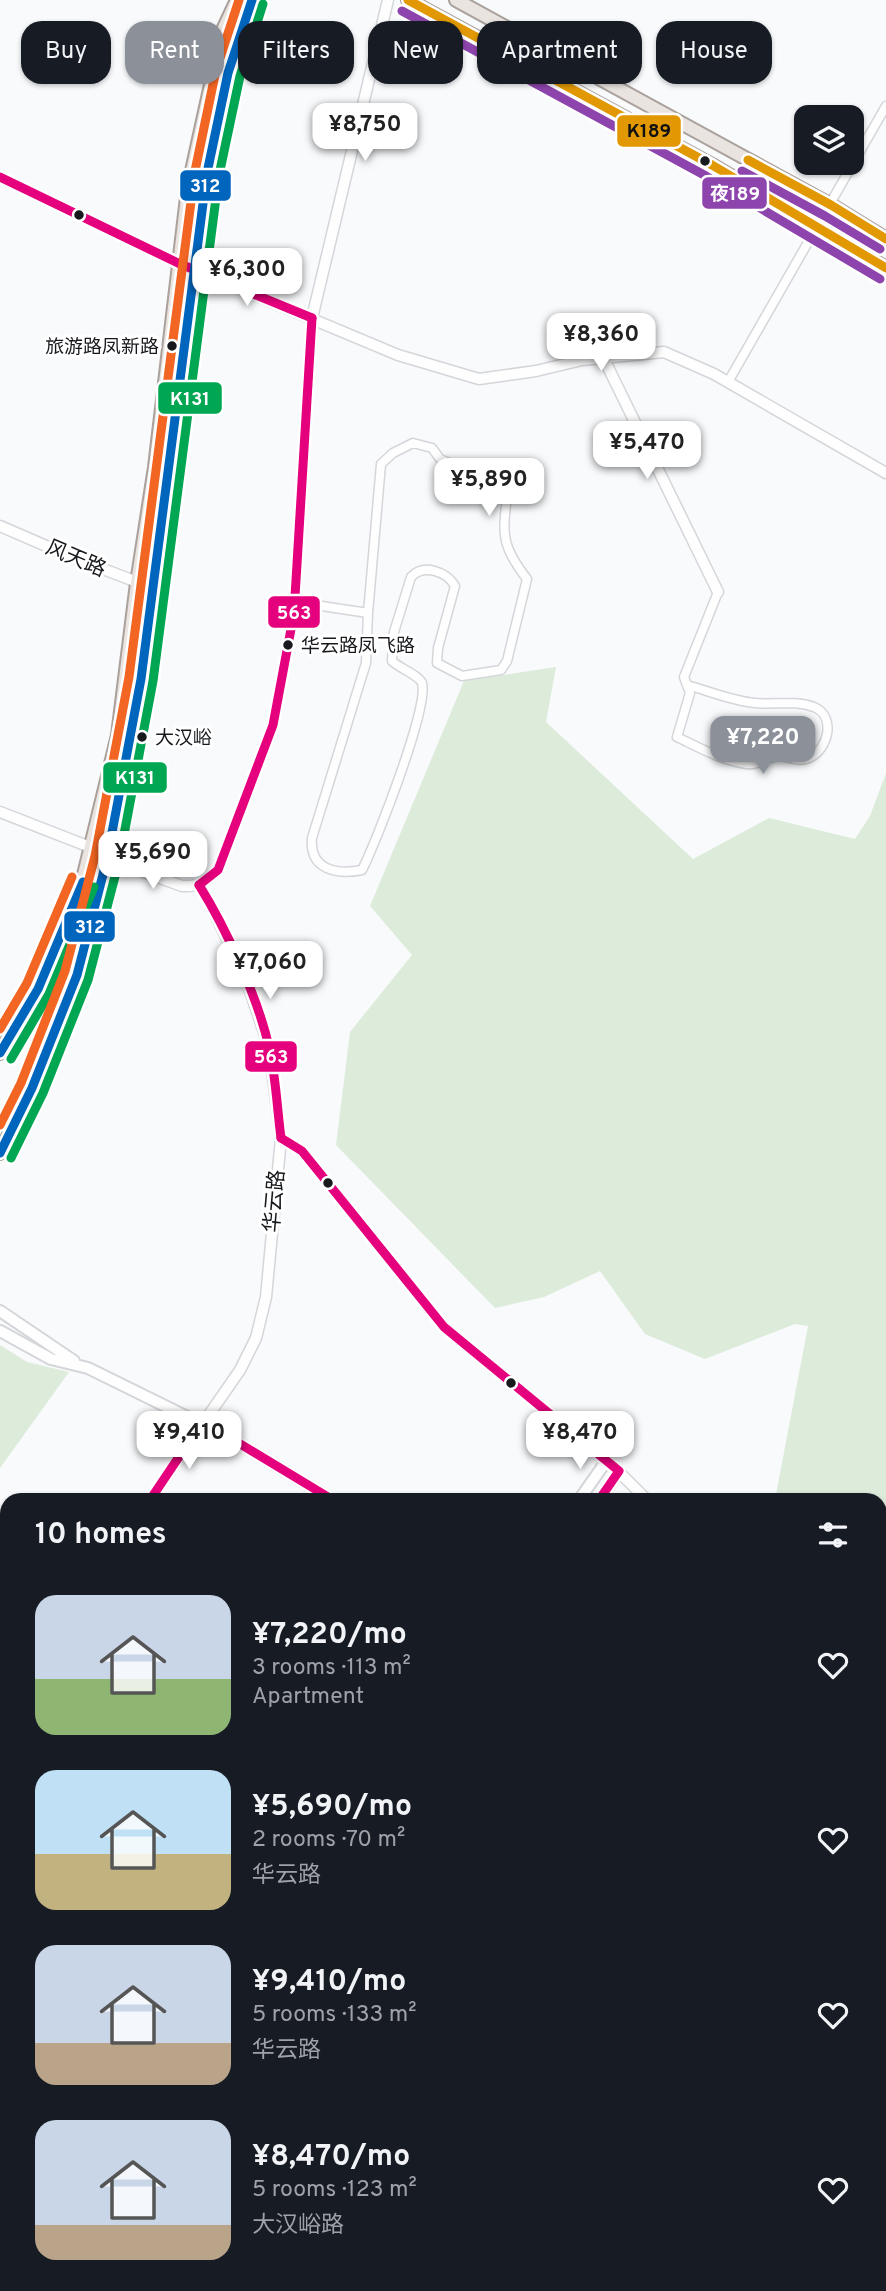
<!DOCTYPE html>
<html lang="en">
<head>
<meta charset="utf-8">
<style>
  body { margin:0; font-family:Overpass,"Noto Sans SC",sans-serif; background:#242831; color:#f1f3f6; height:100vh; display:flex; flex-direction:column; font-size:26px; white-space:nowrap }
  * { box-sizing:border-box; margin:0 }
  p { font-size:23px; color:#9ea1a6 }
  .icon { flex:none; width:38px; height:38px; fill:none; stroke:currentColor; stroke-width:2; stroke-linecap:round; stroke-linejoin:round }
  .map { position:relative; flex:1; overflow:hidden }
  .details { position:absolute; left:0px; top:1493px; width:887px; height:800px; display:flex; flex-direction:column; background:#171b24; border-radius:21px 21px 0 0; box-shadow:0 2px 5px #0004 }
  .details>* { flex:none }
  .top-card { position:absolute; left:21px; top:21px; width:845px; height:63px; display:flex; gap:14px }
  .tools { position:absolute; left:794px; top:105px; display:grid; gap:14px }
  .tools a { display:grid; place-items:center; width:70px; height:70px; border-radius:14px; background:#171b24; box-shadow:0 2px 5px #0004; font-size:35px }
  .price { position:absolute; translate:-50% -60px; padding:0 16px; border-radius:14px; background:#fff; color:#222; font-size:23px; line-height:46px; filter:drop-shadow(0 2px 4px #0008) }
  .price::after { content:''; position:absolute; left:50%; top:42px; width:21px; height:16px; margin-left:-10px; background:inherit; clip-path:polygon(0 0,100% 0,50% 100%) }
  .price.on { background:#8c9099; color:#fff }
  ul { padding:0; list-style:none }
  li { display:flex; align-items:center; gap:21px; height:175px; padding:0 35px }
  li span { display:grid; place-items:center; flex:none; width:196px; height:140px; border-radius:21px; color:#555 }
  li>.icon { margin-inline-start:auto }
  span .icon { width:84px; height:84px; fill:#fffc; stroke-width:1 }
  li b { font-size:30px }
  h2 { display:flex; justify-content:space-between; align-items:center; height:84px; padding:0 35px; font-size:30px }
  .pill { padding:0 24px; border-radius:21px; background:#171b24; box-shadow:0 2px 5px #0004; font-size:24px; line-height:63px }
  .pill.on { background:#8c9099; color:#fff }
  .map>svg:first-child { display:block }
  .green { fill:#ddebda }
  .lines { fill:none; stroke-linecap:round; stroke-linejoin:round }
  .stream { stroke:#95d2d6; stroke-width:2.5 }
  .minor-casing { stroke:#d4d6d9; stroke-width:11 }
  .tertiary-casing { stroke:#d4d6d9; stroke-width:13 }
  .secondary-casing { stroke:#d4d6d9; stroke-width:14 }
  .primary-casing { stroke:#aaa19c; stroke-width:16 }
  .minor { stroke:#fefeff; stroke-width:8 }
  .tertiary { stroke:#fefeff; stroke-width:10 }
  .secondary { stroke:#fefeff; stroke-width:10 }
  .primary { stroke:#e9e4e0; stroke-width:12 }
  .bus-1-casing { stroke:#fff; stroke-width:14 }
  .bus-2-casing { stroke:#fff; stroke-width:14 }
  .bus-3-casing { stroke:#fff; stroke-width:14 }
  .bus-4-casing { stroke:#fff; stroke-width:14 }
  .bus-5-casing { stroke:#fff; stroke-width:14 }
  .bus-6-casing { stroke:#fff; stroke-width:14 }
  .bus-1 { stroke:#e5007d; stroke-width:9 }
  .bus-2 { stroke:#0065bd; stroke-width:9 }
  .bus-3 { stroke:#00a651; stroke-width:9 }
  .bus-4 { stroke:#f26522; stroke-width:9 }
  .bus-5 { stroke:#e19803; stroke-width:9 }
  .bus-6 { stroke:#8e44ad; stroke-width:9 }
  .bus-dot { fill:#17191c; stroke:#fff; stroke-width:2.5 }
  .labels { text-anchor:middle; stroke-width:6; stroke-linejoin:round; paint-order:stroke }
  .bus-label { font-size:19px; fill:#17191c; stroke:#fff; text-anchor:start }
  .street-label { font-size:21px; fill:#17191c; stroke:#fff }
  .line-badge { stroke:#fff; stroke-width:2.5 }
  .badge-label { font-size:19px; text-anchor:middle; font-weight:bold; fill:#fff }
  .pale-badge-label { font-size:19px; text-anchor:middle; font-weight:bold; fill:#111 }
</style>
</head>
<body>
<div class="map">
<svg width="886" height="2291" viewBox="0 0 886 2291">
  <rect width="100%" height="100%" fill="#f8fafc"/>
  <g class="green">
    <polygon points="556,667 546,722 693,859 769,818 855,839 870,816 886,773 886,1653 880,1653 880,1500 775,1500 808,1326 795,1324 705,1359 645,1334 600,1271 544,1297 495,1308 336,1145 350,1032 412,955 370,906 464,681"/>
    <polygon points="0,1345 27,1362 69,1372 0,1468"/>
    <polygon points="0,1911 7,1914 7,2286 212,2286 211,2291 0,2291"/>
    <polygon points="314,2286 384,2286 377,2291 310,2291"/>
  </g>
  <g class="lines">
    <g class="stream">
      <polyline points="0,1575 7,1579"/>
      <polyline points="802,2286 808,2291"/>
    </g>
    <defs>
      <g id="minor">
        <polyline points="728,382 886,106"/>
        <path d="M295 602 368 613 366 663 312 838C309 870 337 875 362 870 376 843 429 707 422 683 419 675 399 668 392 661L394 632 411 577C424 563 447 572 455 586L438 648 437 663 462 676 501 670 507 661 527 579C499 543 503 532 508 488L440 459 432 448 413 443 393 453 381 464 368 613"/>
        <path d="M687 685C709 691 732 701 755 703 774 705 795 700 814 707 836 716 829 749 809 758 797 763 789 756 778 756 767 757 757 766 747 764 723 761 698 747 677 737L690 693 684 677 718 592"/>
        <polyline points="880,1710 886,1707"/>
        <polyline points="257,2286 260,2291"/>
      </g>
      <g id="tertiary">
        <polyline points="0,177 178,263 398,355 479,379 536,371 582,360 664,352 714,374 886,473"/>
        <polyline points="603,357 718,592"/>
        <polyline points="0,526 74,558 153,588"/>
        <path d="M0 812 90 847 107 859 182 886C200 887 206 881 218 870L273 725 294 613 312 318 388 0"/>
        <polyline points="281,1138 302,1151 444,1327 607,1460 647,1500"/>
        <polyline points="150,1500 240,1370 256,1338 266,1297 281,1138 269,1047 247,982 210,903 199,885"/>
        <polyline points="0,1601 7,1606"/>
        <polyline points="0,1716 7,1706"/>
        <polyline points="880,1794 886,1798"/>
        <polyline points="0,1875 7,1879"/>
        <polyline points="880,2279 886,2273"/>
        <polyline points="453,2286 457,2291"/>
        <polyline points="785,2286 791,2291"/>
        <polyline points="869,2291 874,2286"/>
      </g>
      <g id="secondary">
        <polyline points="0,1311 74,1361"/>
        <polyline points="0,1331 51,1359 88,1368 232,1439 333,1500"/>
        <polyline points="579,1500 607,1460"/>
        <polyline points="599,1500 619,1471"/>
        <polyline points="880,2033 886,2039"/>
      </g>
      <g id="primary">
        <polyline points="408,0 712,165 886,268"/>
        <polyline points="456,0 831,205 886,239"/>
        <polyline points="0,1053 38,989 82,883 118,735 137,583 155,467 188,189 223,30 237,0"/>
        <path d="M0 1153 32 1088 77 975 107 859 141 679 203 198C214 130 226 64 252 0"/>
      </g>
    </defs>
    <use href="#minor" class="minor-casing"/>
    <use href="#tertiary" class="tertiary-casing"/>
    <use href="#secondary" class="secondary-casing"/>
    <use href="#primary" class="primary-casing"/>
    <use href="#minor" class="minor"/>
    <use href="#tertiary" class="tertiary"/>
    <use href="#secondary" class="secondary"/>
    <use href="#primary" class="primary"/>
    <defs>
      <g id="bus-1">
        <polyline points="0,177 178,263 312,318"/>
        <polyline points="199,885 218,870 273,725 294,613 312,318"/>
        <path d="M199 885C226 928 258 998 269 1047 276 1077 277 1108 281 1138"/>
        <polyline points="281,1138 302,1151 444,1327 619,1471 599,1500"/>
        <polyline points="201,1424 232,1439 333,1500"/>
        <polyline points="150,1500 201,1424"/>
      </g>
      <g id="bus-2">
        <polyline points="0,1053 38,989 83,882"/>
        <polyline points="0,1153 32,1088 77,975 107,859 141,679 207,173 228,73 252,0"/>
      </g>
      <g id="bus-3">
        <polyline points="11,1059 49,994 94,887"/>
        <polyline points="11,1158 43,1093 88,980 119,861 153,681 219,175 240,76 263,4"/>
      </g>
      <g id="bus-4">
        <polyline points="0,1029 27,983 72,877"/>
        <polyline points="0,1125 21,1083 65,971 95,856 129,677 195,171 216,70 239,0"/>
      </g>
      <g id="bus-5">
        <polyline points="408,0 712,165 886,268"/>
        <polyline points="748,160 831,205 886,239"/>
      </g>
      <g id="bus-6">
        <polyline points="402,11 706,176 880,279"/>
        <polyline points="742,171 825,216 880,249"/>
      </g>
    </defs>
    <use href="#bus-1" class="bus-1-casing"/>
    <use href="#bus-2" class="bus-2-casing"/>
    <use href="#bus-3" class="bus-3-casing"/>
    <use href="#bus-4" class="bus-4-casing"/>
    <use href="#bus-5" class="bus-5-casing"/>
    <use href="#bus-6" class="bus-6-casing"/>
    <use href="#bus-1" class="bus-1"/>
    <use href="#bus-2" class="bus-2"/>
    <use href="#bus-3" class="bus-3"/>
    <use href="#bus-4" class="bus-4"/>
    <use href="#bus-5" class="bus-5"/>
    <use href="#bus-6" class="bus-6"/>
  </g>
  <g class="bus-dot">
    <circle cx="705" cy="161" r="6"/>
    <circle cx="79" cy="215" r="6"/>
    <circle cx="172" cy="346" r="6"/>
    <circle cx="288" cy="645" r="6"/>
    <circle cx="142" cy="737" r="6"/>
    <circle cx="328" cy="1183" r="6"/>
    <circle cx="511" cy="1383" r="6"/>
  </g>
  <g class="labels">
    <g class="bus-label">
      <text x="159" y="353" text-anchor="end">旅游路凤新路</text>
      <text x="301" y="652">华云路凤飞路</text>
      <text x="155" y="744">大汉峪</text>
    </g>
    <g class="street-label">
      <text transform="translate(76 558) rotate(23)" y="7">风天路</text>
      <text transform="translate(274 1201) rotate(-85)" y="7">华云路</text>
    </g>
  </g>
  <g class="line-badge">
    <rect x="616" y="114" width="66" height="34" rx="7" fill="#e19803"/>
    <rect x="179" y="169" width="53" height="33" rx="7" fill="#0065bd"/>
    <rect x="701" y="176" width="67" height="34" rx="7" fill="#8e44ad"/>
    <rect x="157" y="381" width="66" height="34" rx="7" fill="#00a651"/>
    <rect x="267" y="595" width="54" height="34" rx="7" fill="#e5007d"/>
    <rect x="102" y="761" width="66" height="33" rx="7" fill="#00a651"/>
    <rect x="63" y="910" width="53" height="33" rx="7" fill="#0065bd"/>
    <rect x="244" y="1040" width="54" height="33" rx="7" fill="#e5007d"/>
  </g>
  <g class="badge-label">
    <text x="205" y="192">312</text>
    <text x="735" y="200">夜189</text>
    <text x="190" y="405">K131</text>
    <text x="294" y="619">563</text>
    <text x="135" y="784">K131</text>
    <text x="90" y="933">312</text>
    <text x="271" y="1063">563</text>
  </g>
  <g class="pale-badge-label">
    <text x="649" y="137">K189</text>
  </g>
</svg>
<div class="tools">
<a><svg class="icon" aria-label="layers" viewBox="0 0 24 24"><path d="M12 4l9 5-9 5-9-5zM3 14l9 5 9-5"/></svg></a>
</div>
<b class="price" style="left:365px;top:163px">¥8,750</b>
<b class="price" style="left:247px;top:308px">¥6,300</b>
<b class="price" style="left:601px;top:373px">¥8,360</b>
<b class="price" style="left:647px;top:481px">¥5,470</b>
<b class="price" style="left:489px;top:518px">¥5,890</b>
<b class="price on" style="left:763px;top:776px">¥7,220</b>
<b class="price" style="left:153px;top:891px">¥5,690</b>
<b class="price" style="left:270px;top:1001px">¥7,060</b>
<b class="price" style="left:189px;top:1471px">¥9,410</b>
<b class="price" style="left:580px;top:1471px">¥8,470</b>
<div class="top-card">
<a class="pill">Buy</a>
<a class="pill on">Rent</a>
<a class="pill">Filters</a>
<a class="pill">New</a>
<a class="pill">Apartment</a>
<a class="pill">House</a>
</div>
<section class="details">
<h2>10 homes<svg class="icon" aria-label="filters" viewBox="0 0 24 24"><path d="M4 7h16M4 17h16"/><circle cx="9" cy="7" r="2"/><circle cx="15" cy="17" r="2"/></svg></h2>
<ul>
<li><span style="background:linear-gradient(#c9d6e8 60%,#8fb573 0)"><svg class="icon" aria-label="home" viewBox="0 0 24 24"><path d="M3 11l9-7 9 7M6 9v11h12V9"/></svg></span><div><b>¥7,220/mo</b><p>3 rooms · 113 m²</p><p>Apartment</p></div><svg class="icon" aria-label="heart" viewBox="0 0 24 24"><path d="M12 20l-8-8c-3-5 5-10 8-4 3-6 11-1 8 4z"/></svg></li>
<li><span style="background:linear-gradient(#bfe0f5 60%,#c2b280 0)"><svg class="icon" aria-label="home" viewBox="0 0 24 24"><path d="M3 11l9-7 9 7M6 9v11h12V9"/></svg></span><div><b>¥5,690/mo</b><p>2 rooms · 70 m²</p><p>华云路</p></div><svg class="icon" aria-label="heart" viewBox="0 0 24 24"><path d="M12 20l-8-8c-3-5 5-10 8-4 3-6 11-1 8 4z"/></svg></li>
<li><span style="background:linear-gradient(#c9d6e8 70%,#b9a48a 0)"><svg class="icon" aria-label="home" viewBox="0 0 24 24"><path d="M3 11l9-7 9 7M6 9v11h12V9"/></svg></span><div><b>¥9,410/mo</b><p>5 rooms · 133 m²</p><p>华云路</p></div><svg class="icon" aria-label="heart" viewBox="0 0 24 24"><path d="M12 20l-8-8c-3-5 5-10 8-4 3-6 11-1 8 4z"/></svg></li>
<li><span style="background:linear-gradient(#c9d6e8 75%,#b9a48a 0)"><svg class="icon" aria-label="home" viewBox="0 0 24 24"><path d="M3 11l9-7 9 7M6 9v11h12V9"/></svg></span><div><b>¥8,470/mo</b><p>5 rooms · 123 m²</p><p>大汉峪路</p></div><svg class="icon" aria-label="heart" viewBox="0 0 24 24"><path d="M12 20l-8-8c-3-5 5-10 8-4 3-6 11-1 8 4z"/></svg></li>
</ul>
</section>
</div>
</body>
</html>
